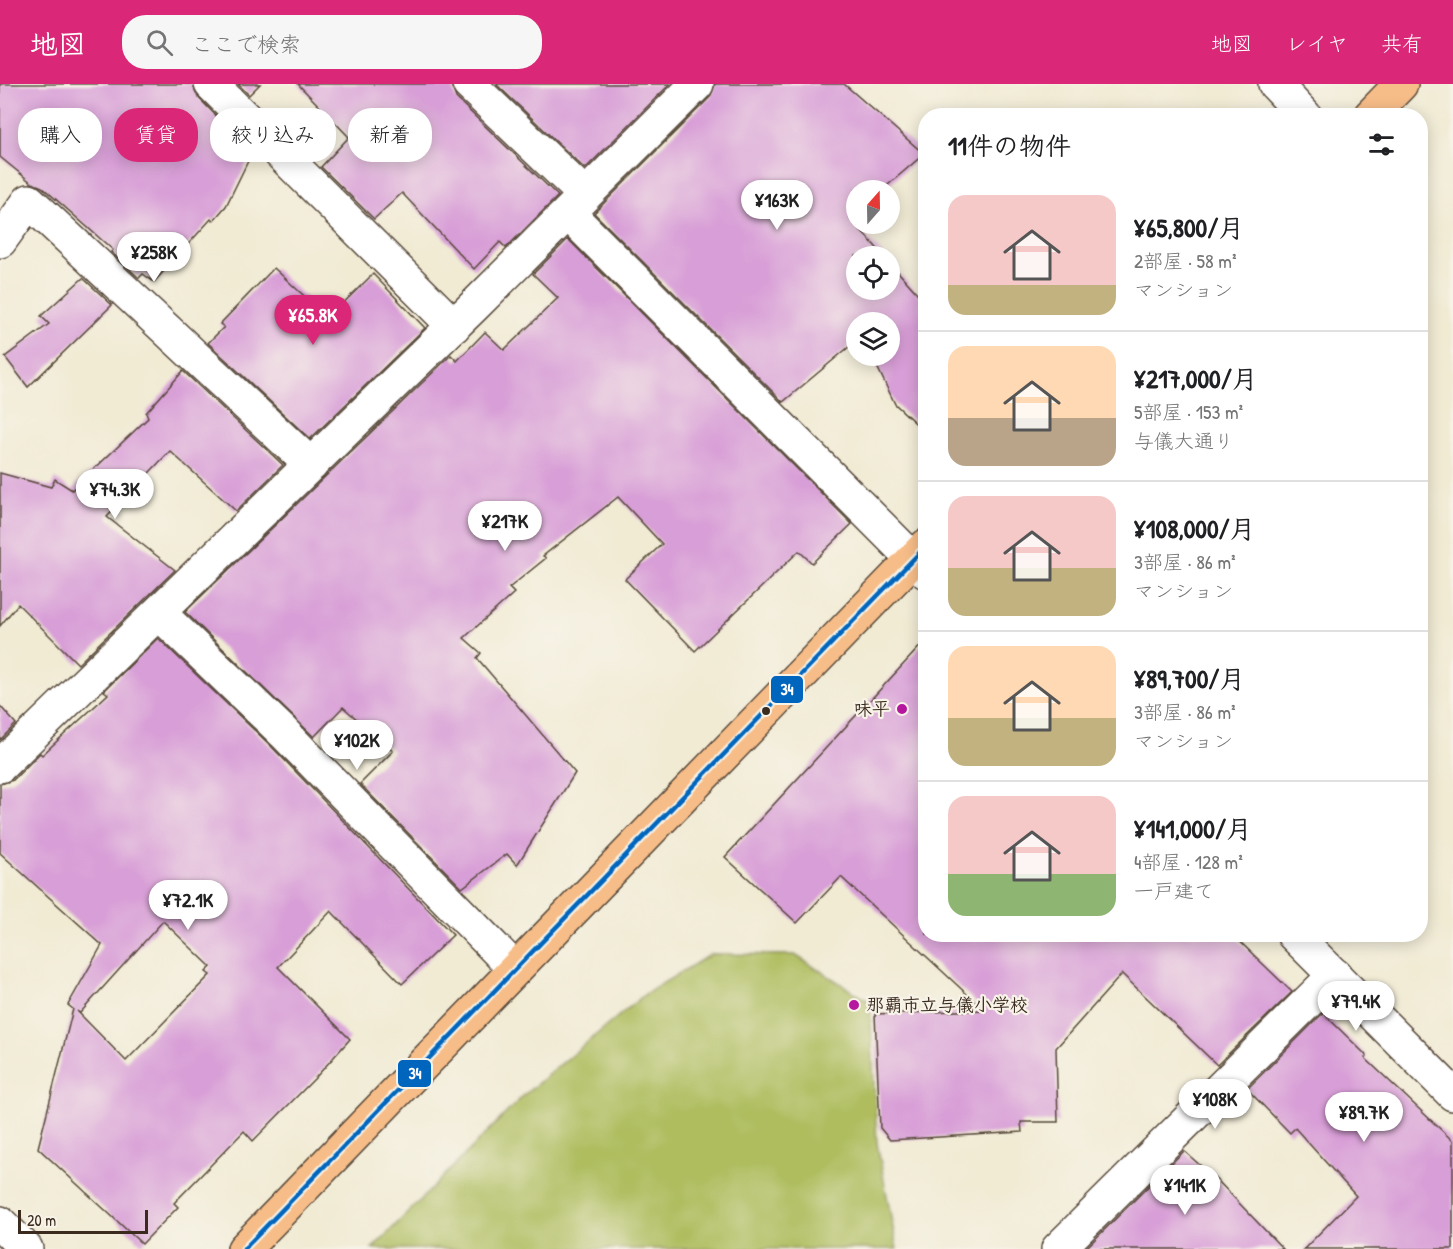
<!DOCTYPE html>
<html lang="ja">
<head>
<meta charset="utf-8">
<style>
  body { margin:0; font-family:"Patrick Hand","Klee One",sans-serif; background:#f6f6f6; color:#202124; height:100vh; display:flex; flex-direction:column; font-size:22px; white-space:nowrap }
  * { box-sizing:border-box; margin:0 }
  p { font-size:20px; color:#757577 }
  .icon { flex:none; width:33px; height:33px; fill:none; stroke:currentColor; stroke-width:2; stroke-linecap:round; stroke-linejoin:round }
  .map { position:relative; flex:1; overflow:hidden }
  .details { position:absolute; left:918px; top:24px; width:510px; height:834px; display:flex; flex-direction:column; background:#fff; border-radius:24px; box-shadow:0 3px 15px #0003 }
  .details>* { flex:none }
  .top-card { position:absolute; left:18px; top:24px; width:570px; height:54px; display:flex; gap:12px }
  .needle { width:39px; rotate:20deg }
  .buttons { position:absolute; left:846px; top:96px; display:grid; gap:12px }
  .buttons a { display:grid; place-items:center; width:54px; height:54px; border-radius:50%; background:#fff; box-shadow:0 3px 15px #0003; font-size:30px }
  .scale { position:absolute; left:18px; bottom:15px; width:130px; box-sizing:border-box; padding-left:6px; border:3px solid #3b2a1e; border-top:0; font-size:16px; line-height:21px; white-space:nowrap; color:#3b2a1e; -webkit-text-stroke:4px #f7f3e8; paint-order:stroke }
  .price { position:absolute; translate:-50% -51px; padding:0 14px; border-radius:21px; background:#fff; color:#222; font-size:20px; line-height:39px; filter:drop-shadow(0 2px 3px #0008) }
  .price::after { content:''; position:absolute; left:50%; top:36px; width:18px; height:14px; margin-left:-9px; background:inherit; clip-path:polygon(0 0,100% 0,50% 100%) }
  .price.selected { background:#db2777; color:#fff }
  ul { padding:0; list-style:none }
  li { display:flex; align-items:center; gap:18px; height:150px; padding:0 30px }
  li+li { border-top:2px solid #e0e0e0 }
  li span { display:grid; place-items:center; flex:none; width:168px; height:120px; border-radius:18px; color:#555 }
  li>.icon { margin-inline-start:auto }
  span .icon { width:72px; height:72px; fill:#fffc; stroke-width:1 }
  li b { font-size:26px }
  h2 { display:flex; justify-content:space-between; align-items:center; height:72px; padding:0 30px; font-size:26px }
  .tag { padding:0 21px; border-radius:24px; background:#fff; box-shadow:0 3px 15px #0003; font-size:21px; line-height:54px }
  .tag.selected { background:#db2777; color:#fff }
  header { display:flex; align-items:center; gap:36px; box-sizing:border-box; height:84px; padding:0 30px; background:#db2777; color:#fff }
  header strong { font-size:28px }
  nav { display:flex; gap:33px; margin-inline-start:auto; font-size:21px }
  .search { width:420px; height:54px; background:#f6f6f6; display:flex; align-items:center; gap:15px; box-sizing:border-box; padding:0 21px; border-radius:24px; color:#757577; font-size:22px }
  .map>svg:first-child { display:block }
  .green { fill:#afbd5f; stroke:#75743e; stroke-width:1.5 }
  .building { fill:#d89ed7; fill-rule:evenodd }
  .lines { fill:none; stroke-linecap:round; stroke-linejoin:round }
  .minor-casing { stroke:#564739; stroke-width:36 }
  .trunk-casing { stroke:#564739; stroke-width:36 }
  .minor { stroke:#fff; stroke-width:33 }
  .trunk { stroke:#f7bd88; stroke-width:33 }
  .bus-1-casing { stroke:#f7f3e8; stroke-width:9 }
  .bus-1 { stroke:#0065bd; stroke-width:4.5 }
  .poi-dot { fill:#b5179e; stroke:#f7f3e8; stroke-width:2 }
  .bus-dot { fill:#3b2a1e; stroke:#f7f3e8; stroke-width:2 }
  .labels { text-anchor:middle; stroke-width:4.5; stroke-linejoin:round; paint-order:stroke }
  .poi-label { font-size:18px; font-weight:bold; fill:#3b2a1e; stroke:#f7f3e8; text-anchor:end }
  .line-badge { stroke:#f7f3e8; stroke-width:2 }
  .badge-label { font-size:16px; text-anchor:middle; font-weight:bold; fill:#fff }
</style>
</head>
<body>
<header>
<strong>地図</strong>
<div class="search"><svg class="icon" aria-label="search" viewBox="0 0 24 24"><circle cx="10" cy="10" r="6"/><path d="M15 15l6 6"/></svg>ここで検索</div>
<nav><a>地図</a><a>レイヤ</a><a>共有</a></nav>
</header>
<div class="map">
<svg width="1453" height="1165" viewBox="0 0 1453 1165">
  <rect width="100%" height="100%" fill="#f7f3e8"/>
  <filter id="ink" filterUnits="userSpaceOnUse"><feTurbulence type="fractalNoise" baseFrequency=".0167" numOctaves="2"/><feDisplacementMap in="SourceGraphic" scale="12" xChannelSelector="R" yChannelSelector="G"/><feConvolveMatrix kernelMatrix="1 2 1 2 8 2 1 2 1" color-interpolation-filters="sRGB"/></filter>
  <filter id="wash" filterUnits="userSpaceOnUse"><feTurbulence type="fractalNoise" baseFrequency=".008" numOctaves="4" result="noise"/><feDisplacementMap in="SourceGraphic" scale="24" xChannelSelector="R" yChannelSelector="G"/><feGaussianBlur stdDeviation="1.35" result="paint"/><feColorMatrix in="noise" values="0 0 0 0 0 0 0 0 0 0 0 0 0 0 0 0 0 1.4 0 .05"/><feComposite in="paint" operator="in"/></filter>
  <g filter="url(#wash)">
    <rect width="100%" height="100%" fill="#f1ebd4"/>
    <polygon class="green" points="711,870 795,871 870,918 877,1059 897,1165 372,1165 525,1010 645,910"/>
    <g id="blocks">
      <g class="building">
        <polygon points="0,0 193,0 198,13 223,39 217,45 249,75 226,122 213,137 211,135 154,198 143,190 139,194 111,168 113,166 42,103 32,99 0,73"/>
        <polygon points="238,0 260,0 249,11"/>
        <polygon points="298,0 451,0 456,14 558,112 506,164 500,158 474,185 402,109 374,135 321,83 349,53"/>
        <polygon points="496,0 670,0 585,85"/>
        <polygon points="715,0 844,0 924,70 882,106 856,106 856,129 850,134 884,172 856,172 856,206 890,206 890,179 926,219 926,349 895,320 872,272 890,272 890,238 856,238 856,257 783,318 594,129 710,13"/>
        <polygon points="568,155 852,440 812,479 799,467 695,567 625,495 662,460 618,413 543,472 546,474 509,504 514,509 464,554 481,569 477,574 575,689 517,781 507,770 462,804 360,700 393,667 343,623 314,653 185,528 451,271 457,277 485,248 504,266 558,214 533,190"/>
        <polygon points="274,184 328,234 373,190 425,244 310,355 208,259 224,243 220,240"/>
        <polygon points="83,194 112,221 28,303 5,273 49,240 41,232"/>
        <polygon points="183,287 283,381 236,427 170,367 107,433 175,486 78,580 18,520 0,542 0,389 51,403 55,395 72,406 148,334 146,329"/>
        <path d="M158 554 271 662 453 851 402 900 331 827 278 883 350 955 316 993 253 1057 244 1047 174 1119 178 1123 142 1160 38 1064 73 925 68 921 102 861 0 769V700L13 696 40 669 42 671 108 610 104 607ZM163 837 211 883 206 888 210 891 126 977 77 927 80 929Z"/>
        <polygon points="926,556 926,850 1232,850 1292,908 1217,981 1122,890 1056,964 1058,1038 1021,1038 1022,1048 890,1056 880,1044 875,930 984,926 841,793 797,839 725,773"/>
        <polygon points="0,622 16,640 0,656"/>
        <polygon points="1323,929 1367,972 1365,974 1453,1057 1453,1165 1304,1165 1356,1112 1295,1044 1290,1049 1247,1005"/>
        <polygon points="1184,1067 1219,1098 1283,1165 1085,1165"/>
      </g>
    </g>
  </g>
  <g filter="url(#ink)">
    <use href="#blocks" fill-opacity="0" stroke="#564739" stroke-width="1.5"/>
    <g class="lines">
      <defs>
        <g id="minor">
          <polyline points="211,0 454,242"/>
          <polyline points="469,0 585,111"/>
          <polyline points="1275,0 1305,32"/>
          <polyline points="568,129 926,488"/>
          <polyline points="0,157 29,117 311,381"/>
          <polyline points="159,529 284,649 515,885"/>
          <polyline points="0,682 474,222 697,0"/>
          <polyline points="1293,850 1453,1010"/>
          <polyline points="0,1139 26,1165"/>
          <polyline points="1058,1165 1335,891"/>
        </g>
        <g id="trunk">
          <polyline points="1370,32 1401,0"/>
          <polyline points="244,1165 926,462"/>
        </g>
      </defs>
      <use href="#minor" class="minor-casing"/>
      <use href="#trunk" class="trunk-casing"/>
      <use href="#minor" class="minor"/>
      <use href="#trunk" class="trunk"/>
      <defs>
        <polyline id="bus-1" points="244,1165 926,462"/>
      </defs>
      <use href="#bus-1" class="bus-1-casing"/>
      <use href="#bus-1" class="bus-1"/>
    </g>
  </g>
  <g class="poi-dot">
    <circle cx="902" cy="625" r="6"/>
    <circle cx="854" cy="921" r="6"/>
  </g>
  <circle class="bus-dot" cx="766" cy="627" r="5"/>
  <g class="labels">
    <g class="poi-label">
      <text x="890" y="631">味平</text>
      <text x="866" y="927" text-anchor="start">那覇市立与儀小学校</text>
    </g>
  </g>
  <g class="line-badge">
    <rect x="770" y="591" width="34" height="29" rx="6" fill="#0065bd"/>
    <rect x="397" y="975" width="35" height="29" rx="6" fill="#0065bd"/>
  </g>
  <g class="badge-label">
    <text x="787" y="611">34</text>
    <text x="415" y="995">34</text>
  </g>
</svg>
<div class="buttons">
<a><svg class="needle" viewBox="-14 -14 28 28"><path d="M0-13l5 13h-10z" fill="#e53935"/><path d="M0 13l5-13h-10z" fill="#757577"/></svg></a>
<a><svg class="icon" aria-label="locate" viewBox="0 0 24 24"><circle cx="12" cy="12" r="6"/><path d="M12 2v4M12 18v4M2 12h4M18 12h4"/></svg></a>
<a><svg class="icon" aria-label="layers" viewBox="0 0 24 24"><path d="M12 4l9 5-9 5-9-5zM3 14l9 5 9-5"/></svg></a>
</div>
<div class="scale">20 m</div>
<b class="price" style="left:777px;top:147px">¥163K</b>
<b class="price" style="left:154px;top:199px">¥258K</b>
<b class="price selected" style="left:313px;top:262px">¥65.8K</b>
<b class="price" style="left:115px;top:436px">¥74.3K</b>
<b class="price" style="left:505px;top:468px">¥217K</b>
<b class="price" style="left:357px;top:687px">¥102K</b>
<b class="price" style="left:188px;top:847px">¥72.1K</b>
<b class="price" style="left:1356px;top:948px">¥79.4K</b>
<b class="price" style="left:1215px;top:1046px">¥108K</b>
<b class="price" style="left:1364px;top:1059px">¥89.7K</b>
<b class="price" style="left:1185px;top:1132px">¥141K</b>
<div class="top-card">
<a class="tag">購入</a>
<a class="tag selected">賃貸</a>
<a class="tag">絞り込み</a>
<a class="tag">新着</a>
</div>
<section class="details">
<h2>11件の物件<svg class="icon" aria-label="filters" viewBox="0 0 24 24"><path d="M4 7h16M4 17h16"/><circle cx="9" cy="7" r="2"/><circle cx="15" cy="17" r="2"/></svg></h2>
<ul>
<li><span style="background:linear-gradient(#f6c9c9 75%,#c2b280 0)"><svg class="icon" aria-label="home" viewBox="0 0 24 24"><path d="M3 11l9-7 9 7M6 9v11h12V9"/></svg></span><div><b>¥65,800/月</b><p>2部屋 · 58 m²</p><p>マンション</p></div></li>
<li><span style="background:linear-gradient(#ffd9b3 60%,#b9a48a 0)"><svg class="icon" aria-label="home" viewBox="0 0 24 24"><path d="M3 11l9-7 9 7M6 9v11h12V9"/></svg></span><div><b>¥217,000/月</b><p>5部屋 · 153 m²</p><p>与儀大通り</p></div></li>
<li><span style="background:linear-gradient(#f6c9c9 60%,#c2b280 0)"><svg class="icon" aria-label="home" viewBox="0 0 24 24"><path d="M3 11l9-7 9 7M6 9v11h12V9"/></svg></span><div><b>¥108,000/月</b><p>3部屋 · 86 m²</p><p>マンション</p></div></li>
<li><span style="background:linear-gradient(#ffd9b3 60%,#c2b280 0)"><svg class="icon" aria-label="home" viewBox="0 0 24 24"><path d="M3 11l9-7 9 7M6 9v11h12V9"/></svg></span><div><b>¥89,700/月</b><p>3部屋 · 86 m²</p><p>マンション</p></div></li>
<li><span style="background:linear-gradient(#f6c9c9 65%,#8fb573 0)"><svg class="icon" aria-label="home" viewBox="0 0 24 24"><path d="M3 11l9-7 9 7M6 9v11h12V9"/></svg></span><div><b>¥141,000/月</b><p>4部屋 · 128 m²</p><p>一戸建て</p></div></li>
</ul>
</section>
</div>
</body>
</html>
